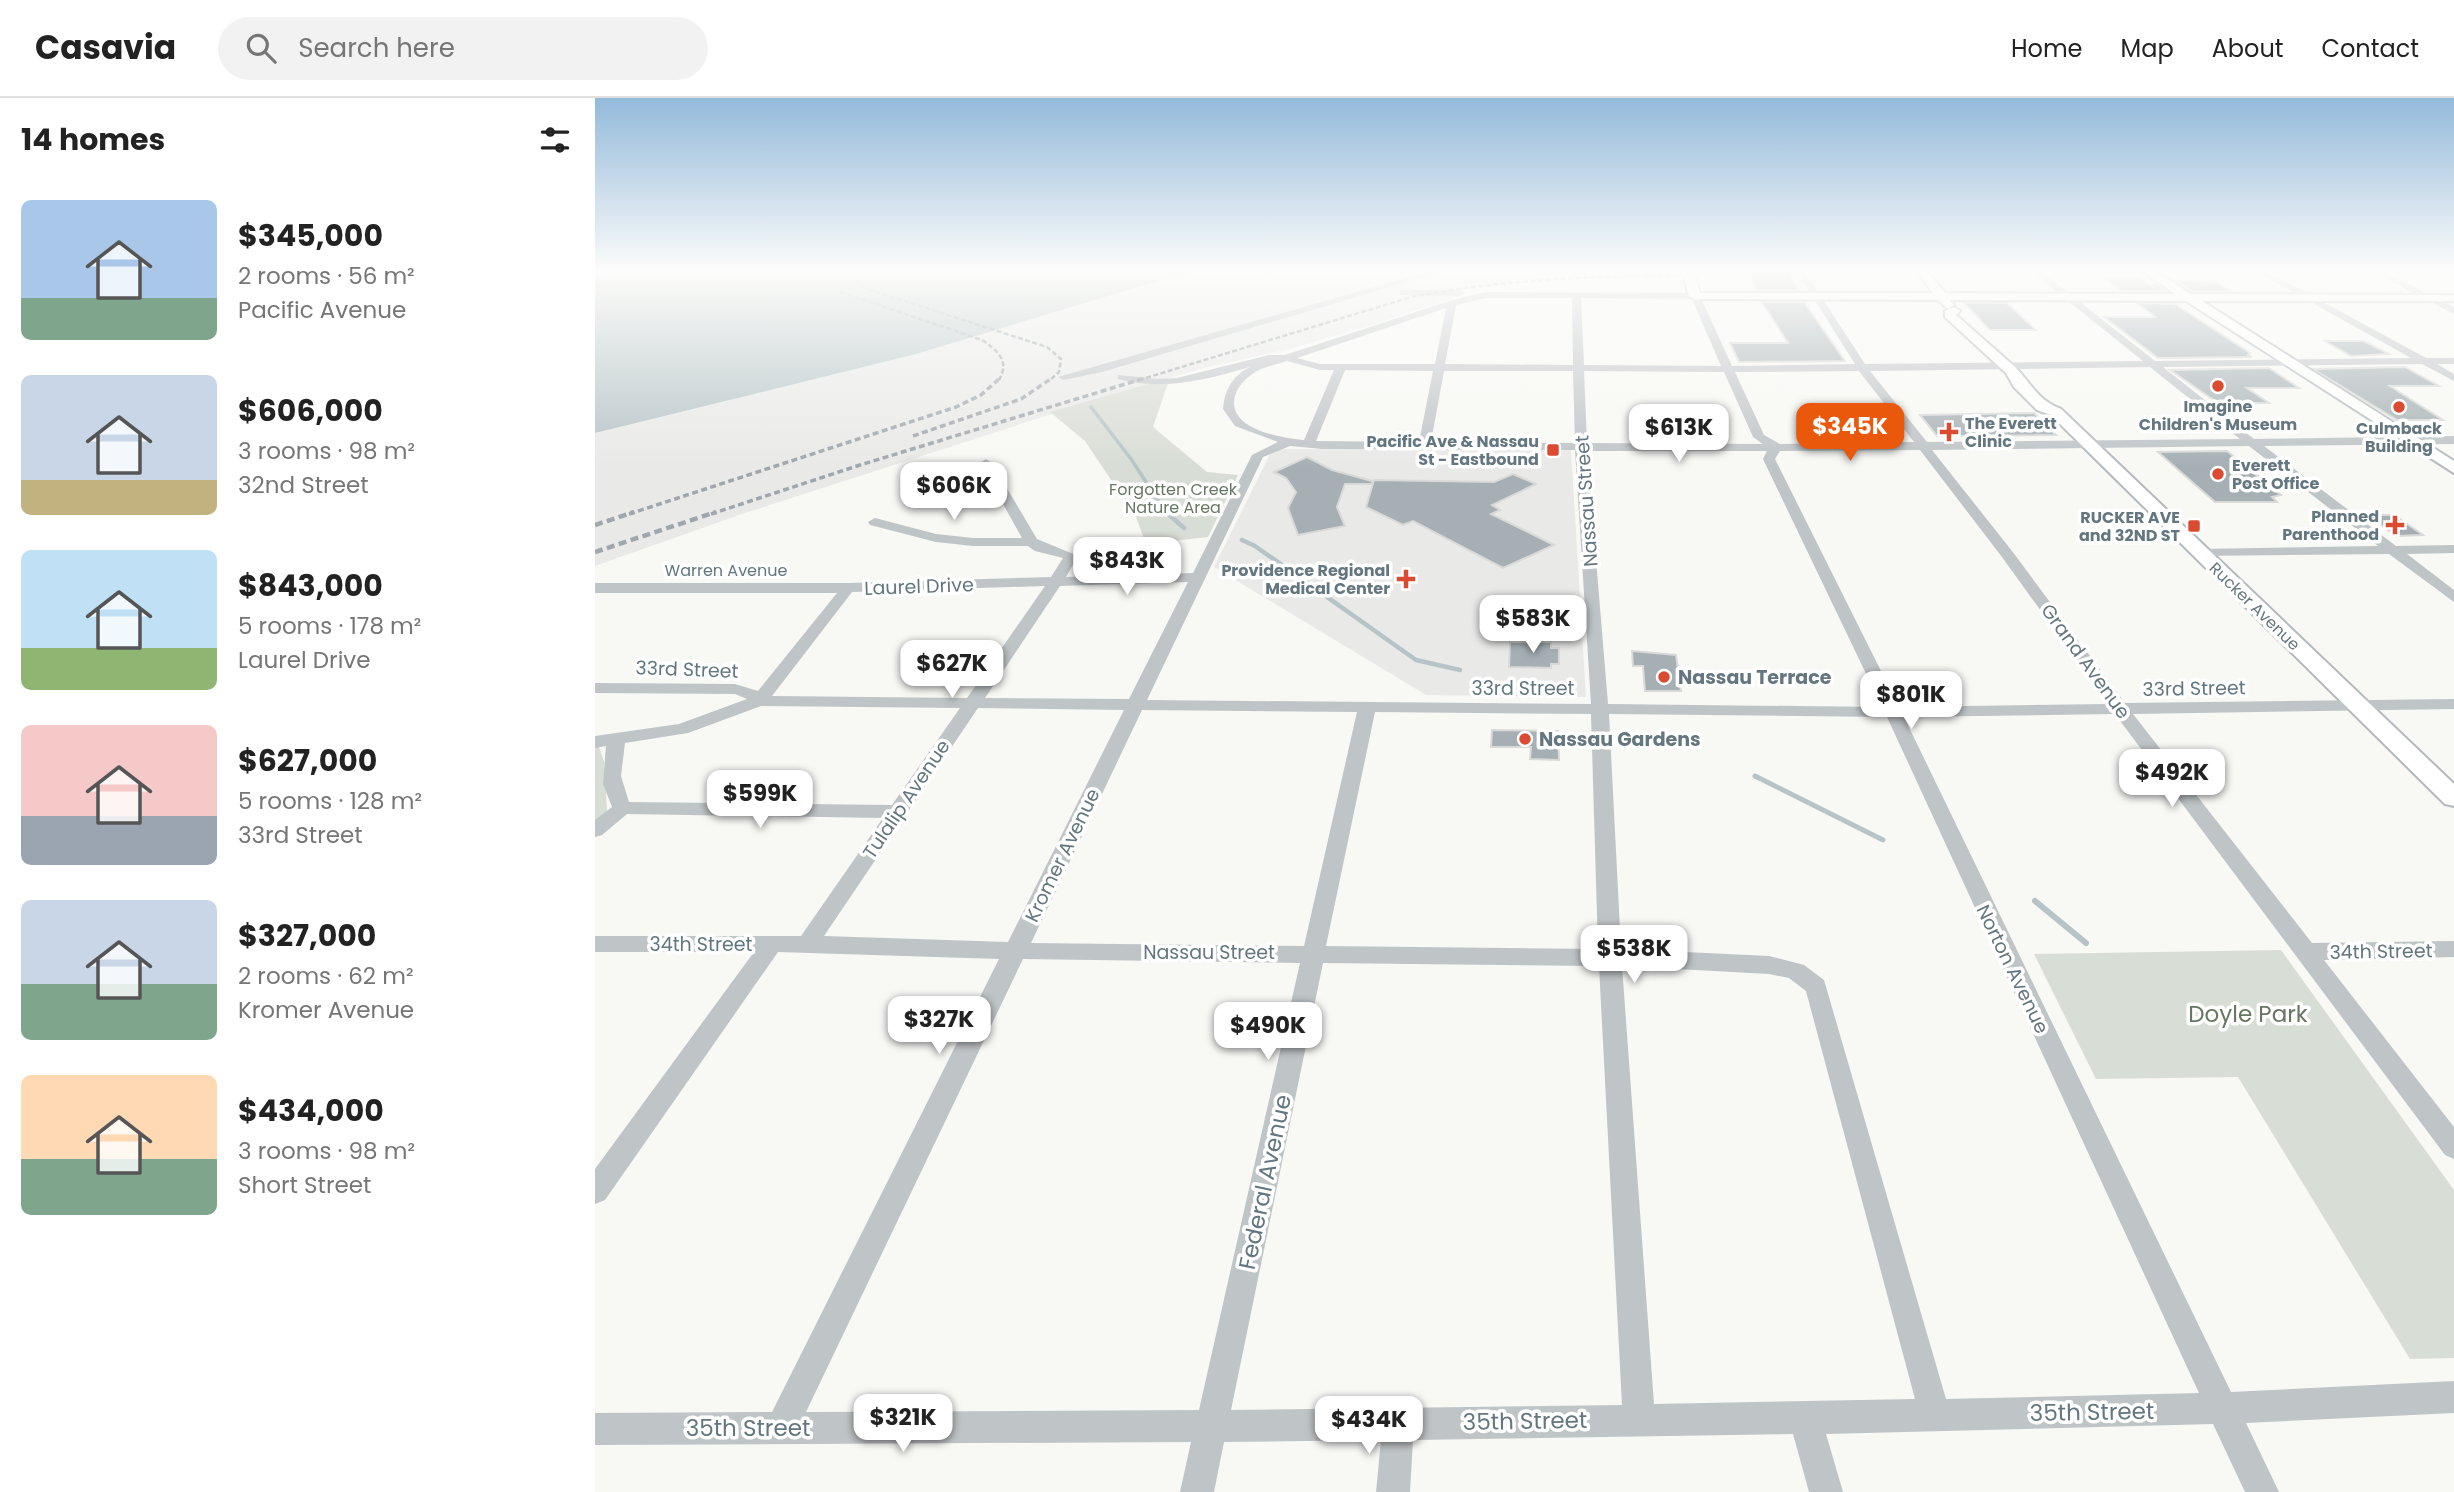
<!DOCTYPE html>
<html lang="en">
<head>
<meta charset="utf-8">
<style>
  body { margin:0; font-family:Poppins,sans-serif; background:#f2f2f2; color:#222; height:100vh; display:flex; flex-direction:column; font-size:26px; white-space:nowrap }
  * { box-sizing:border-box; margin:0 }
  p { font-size:23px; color:#767676 }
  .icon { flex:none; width:38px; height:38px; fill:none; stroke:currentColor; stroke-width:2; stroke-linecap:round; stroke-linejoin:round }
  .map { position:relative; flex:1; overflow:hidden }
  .sheet { display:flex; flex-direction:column; background:#fff; width:595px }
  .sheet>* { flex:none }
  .price { position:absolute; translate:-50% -60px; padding:0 16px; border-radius:14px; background:#fff; color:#222; font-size:23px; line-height:46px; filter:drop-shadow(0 2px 4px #0008) }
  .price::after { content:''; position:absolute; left:50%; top:42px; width:21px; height:16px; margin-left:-10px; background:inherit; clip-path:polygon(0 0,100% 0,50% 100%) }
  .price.on { background:#ea580c; color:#fff }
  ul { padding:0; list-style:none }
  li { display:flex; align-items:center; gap:21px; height:175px; padding:0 21px }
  li span { display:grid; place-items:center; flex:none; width:196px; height:140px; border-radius:10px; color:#555 }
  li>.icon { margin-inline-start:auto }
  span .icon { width:84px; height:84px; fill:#fffc; stroke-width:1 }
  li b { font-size:30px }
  h2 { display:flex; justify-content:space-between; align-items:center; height:84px; padding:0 21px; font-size:30px }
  header { display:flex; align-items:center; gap:42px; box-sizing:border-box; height:98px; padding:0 35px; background:#fff; border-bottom:2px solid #e0e0e0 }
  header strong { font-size:33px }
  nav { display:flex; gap:38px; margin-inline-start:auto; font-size:24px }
  .search { width:490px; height:63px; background:#f2f2f2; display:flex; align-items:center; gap:18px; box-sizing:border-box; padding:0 24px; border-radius:38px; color:#767676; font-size:26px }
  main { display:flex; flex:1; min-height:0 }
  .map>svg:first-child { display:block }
  .built { fill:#e9e9e8 }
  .green { fill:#d8ddd5 }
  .water { fill:#b7c4c7 }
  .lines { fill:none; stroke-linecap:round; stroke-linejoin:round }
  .stream-far3 { stroke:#b7c4c7; stroke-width:3.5 }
  .stream-far2 { stroke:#b7c4c7; stroke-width:4.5 }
  .stream-far1 { stroke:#b7c4c7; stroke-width:5 }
  .stream { stroke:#b7c4c7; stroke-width:6 }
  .building { fill:#a6b0b4; stroke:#d9d9d8; stroke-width:2 }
  .major-casing { stroke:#b3b9bc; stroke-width:4 }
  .minor { fill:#bfc4c7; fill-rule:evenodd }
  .major { fill:#fff; fill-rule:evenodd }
  .rail-far2 { stroke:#9fa7ac; stroke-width:2.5; stroke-dasharray:5 2.5; stroke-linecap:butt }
  .rail-far1 { stroke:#9fa7ac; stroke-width:3.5; stroke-dasharray:6 3.5; stroke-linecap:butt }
  .rail { stroke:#9fa7ac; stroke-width:4.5; stroke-dasharray:8 4.5; stroke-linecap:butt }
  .poi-dot { fill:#db4b32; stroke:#fff; stroke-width:2.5 }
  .labels { text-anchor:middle; stroke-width:7; stroke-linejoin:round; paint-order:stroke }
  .far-poi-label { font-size:16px; font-weight:bold; fill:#64767f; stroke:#fff; text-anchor:end }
  .far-park-label { font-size:16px; fill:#687763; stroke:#fff }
  .far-street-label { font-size:16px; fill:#64767f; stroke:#fff }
  .street-label { font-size:19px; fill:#64767f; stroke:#fff }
  .poi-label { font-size:19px; font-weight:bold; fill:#64767f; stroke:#fff; text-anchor:start }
  .near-park-label { font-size:23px; fill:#687763; stroke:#fff }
  .near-street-label { font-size:23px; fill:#64767f; stroke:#fff }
</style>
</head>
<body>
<header>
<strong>Casavia</strong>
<div class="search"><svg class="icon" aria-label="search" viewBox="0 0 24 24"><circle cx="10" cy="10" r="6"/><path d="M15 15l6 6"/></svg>Search here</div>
<nav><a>Home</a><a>Map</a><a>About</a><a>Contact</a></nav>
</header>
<main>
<section class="sheet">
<h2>14 homes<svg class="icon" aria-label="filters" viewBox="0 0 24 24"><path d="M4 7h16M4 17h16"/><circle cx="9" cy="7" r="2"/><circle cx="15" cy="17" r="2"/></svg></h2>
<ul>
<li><span style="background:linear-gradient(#a9c7e8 70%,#7fa58c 0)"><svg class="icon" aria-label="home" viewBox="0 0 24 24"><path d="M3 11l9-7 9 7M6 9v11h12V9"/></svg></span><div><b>$345,000</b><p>2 rooms · 56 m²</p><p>Pacific Avenue</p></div></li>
<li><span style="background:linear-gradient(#c9d6e8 75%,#c2b280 0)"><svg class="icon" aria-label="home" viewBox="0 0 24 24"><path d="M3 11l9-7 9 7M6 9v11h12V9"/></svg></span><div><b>$606,000</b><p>3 rooms · 98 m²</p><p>32nd Street</p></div></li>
<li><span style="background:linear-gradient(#bfe0f5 70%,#8fb573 0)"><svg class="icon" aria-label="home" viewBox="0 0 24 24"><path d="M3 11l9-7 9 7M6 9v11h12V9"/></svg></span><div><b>$843,000</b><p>5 rooms · 178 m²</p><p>Laurel Drive</p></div></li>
<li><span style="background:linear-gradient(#f6c9c9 65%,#9aa5b1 0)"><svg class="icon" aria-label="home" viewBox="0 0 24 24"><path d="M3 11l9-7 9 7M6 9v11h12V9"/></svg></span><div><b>$627,000</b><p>5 rooms · 128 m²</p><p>33rd Street</p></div></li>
<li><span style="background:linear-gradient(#c9d6e8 60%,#7fa58c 0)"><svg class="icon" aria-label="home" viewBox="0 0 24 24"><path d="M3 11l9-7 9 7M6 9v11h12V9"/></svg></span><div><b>$327,000</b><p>2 rooms · 62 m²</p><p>Kromer Avenue</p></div></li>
<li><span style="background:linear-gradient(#ffd9b3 60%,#7fa58c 0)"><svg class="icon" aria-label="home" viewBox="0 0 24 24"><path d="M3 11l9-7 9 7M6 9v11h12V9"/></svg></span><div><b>$434,000</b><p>3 rooms · 98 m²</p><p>Short Street</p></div></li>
</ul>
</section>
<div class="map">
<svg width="1859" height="1394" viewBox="0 0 1859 1394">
  <rect width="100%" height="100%" fill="#f8f8f5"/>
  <g class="built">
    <polygon points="592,174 870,174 898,179 1076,174 1078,180 972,180 874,191 866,197 777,227 694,251 605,271 491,305 144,417 0,468 0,335 409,229"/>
    <polygon points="688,351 976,352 991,599 831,597 619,469 675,356"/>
  </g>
  <g class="green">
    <polygon points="573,285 558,329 612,374 643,377 613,439 551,446 541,419 490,343 455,314 553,286"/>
    <polygon points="0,646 3,646 9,664 12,713 0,727"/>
    <polygon points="1686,852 1859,1092 1859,1260 1815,1261 1643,979 1501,981 1439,856"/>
  </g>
  <polygon class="water" points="0,174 592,174 321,256 0,335"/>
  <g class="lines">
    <polyline class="stream-far3" points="496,309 536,361 572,416"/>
    <g class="stream-far2">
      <polyline points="571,414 589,430"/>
      <polyline points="647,442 660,448 821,562 865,572"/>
    </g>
    <polyline class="stream-far1" points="1160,678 1288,742"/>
    <polyline class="stream" points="1440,803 1491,845"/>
  </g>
  <g class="building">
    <polygon points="1153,174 1193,174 1204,192 1161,192"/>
    <polygon points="1509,180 1545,180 1558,189 1558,183 1572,193 1526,193"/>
    <polygon points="1580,182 1620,183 1637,194 1597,193"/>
    <polygon points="1167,204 1209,204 1250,263 1144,264 1135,245 1193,245"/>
    <polygon points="1369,205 1412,205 1441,232 1395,232"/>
    <polygon points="1542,205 1580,206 1655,255 1653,257 1657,259 1563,260 1509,219 1560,219"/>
    <polygon points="1730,243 1769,243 1794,256 1756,258"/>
    <polygon points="1810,269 1844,288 1795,288 1848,322 1802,322 1718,271"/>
    <polygon points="1674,270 1704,290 1652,290 1674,305 1623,305 1575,272"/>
    <polygon points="1439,315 1461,337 1342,338 1325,317"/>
    <polygon points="1632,353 1686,397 1677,399 1682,404 1620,404 1563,354"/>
    <polygon points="712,359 737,372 777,383 777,386 750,386 742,409 750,428 703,437 693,410 701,394 691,380 679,374"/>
    <polygon points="918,376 941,386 897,407 905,412 896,416 959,447 908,470 818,423 808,427 771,409 779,382 899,384"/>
    <polygon points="1773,417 1799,417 1828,437 1801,438"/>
    <polygon points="915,544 956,544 956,550 964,550 964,566 956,566 956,570 914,569"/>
    <polygon points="1037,553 1081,557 1086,593 1050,593 1048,568 1038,568"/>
    <polygon points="897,632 963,633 964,662 935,661 936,649 896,649"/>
  </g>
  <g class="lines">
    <defs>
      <g id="major">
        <polygon points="1087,174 1098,174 1105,195 1338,195 1322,174 1333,174 1350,195 1580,196 1549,174 1562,174 1596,196 1859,197 1859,203 1607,203 1859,363 1859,375 1591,203 1355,202 1359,207 1353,211 1343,202 1100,201 1094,198"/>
        <path d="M1359 209 1365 213 1361 217 1420 269C1436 285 1443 303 1466 311L1859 686V708L1850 706 1456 317 1442 312 1419 289 1411 275 1350 219V213Z"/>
      </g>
    </defs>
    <use href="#major" class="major-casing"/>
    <g class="minor">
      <polygon points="832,174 846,174 507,274 468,282 463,279"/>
      <path d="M1202 174H1210L1270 266 1548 263 1437 174H1447L1560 263 1816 260 1662 174H1673L1831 260H1859V266H1842L1859 276V283L1827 266 1568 269 1659 341 1859 338V346L1669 348 1801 448 1859 447V455L1812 456 1859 492V504L1794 456 1600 458V452L1605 451 1783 448 1654 348 1337 352 1417 453 1530 605 1859 601V611L1538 616 1717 845 1859 843V859L1729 862 1859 1029V1061L1850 1057 1520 616 1309 619 1636 1294 1859 1283V1315L1651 1325 1684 1394H1650L1618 1326 1231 1336 1248 1394H1214L1198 1336 818 1342 815 1394H781L786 1342 629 1344 619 1394H585L596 1344 0 1347V1315L177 1314 404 861 183 854 10 1102 0 1106V1071L159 854H0V838H206L288 720 32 716 7 737 0 739V722L17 709 8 686 11 648 0 650V638L84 626 152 601 140 596 0 595V585L140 586 163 593 242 495H0V485H253L456 479 468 460 440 453 433 448H378L341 444 275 427 273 424 280 420 341 436 378 440H427L385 365 391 361 397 365 442 441 483 458 471 479 598 475 657 357 683 344 640 328 628 311C629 292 638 277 655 269 610 282 569 293 523 281V277L563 281 582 280 674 257H690L854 203 890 194 1100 195 1105 198 1137 268 1260 266ZM890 200H977L978 267 850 266 861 207ZM986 200 1097 201 1126 268 989 267ZM851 210 840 266H725L702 260ZM692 263 725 272H739L709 342C686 340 631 331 640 298 642 290 649 282 656 277 666 269 680 267 692 263ZM1555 269 1645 341 1332 344 1275 273ZM750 272 838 273 824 344 721 343ZM849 273H978L980 345 836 344ZM989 273 1129 274 1158 339 1168 346 992 345ZM1264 273 1319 344 1185 346 1169 337 1140 274ZM695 348 727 351 980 352 996 606 552 602 668 359ZM1325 352 1407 459 1513 606 1304 609 1180 361 1185 353ZM992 353H1172L1168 361 1287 609 1013 606ZM593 484 534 601 390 600 465 488ZM450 488 372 600 177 598 257 494ZM166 608 365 610 297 707 34 704 26 678 30 645 93 635ZM383 610 529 612 413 844 229 838ZM547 612 762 614 709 848 436 845ZM780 614 996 616 1003 851 731 848ZM1014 616 1292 619 1604 1295 1351 1301 1229 882 1209 867 1174 858 1026 851ZM428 861 705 865 604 1312 211 1314ZM728 865 1004 868 1027 1307 636 1312ZM1027 868 1174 876 1194 880 1211 893 1320 1301 1059 1306Z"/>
      <polygon points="1778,174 1789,174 1859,209 1859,216"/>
      <polygon points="808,192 865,192 869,195 865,198 805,197 805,193"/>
    </g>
    <use href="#major" class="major"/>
    <g class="rail-far2">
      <polyline points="266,189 452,249 466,261 464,274 455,282"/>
      <path d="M245 194 387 242C403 253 415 263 404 282"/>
      <path d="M544 282 816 199C904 182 991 178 1080 178"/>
    </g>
    <g class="rail-far1">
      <polyline points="318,338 426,301 457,280"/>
      <polyline points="34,416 361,309 386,297 405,280"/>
      <polyline points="116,416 265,367 550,280"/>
    </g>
    <g class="rail">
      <polyline points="0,427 39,414"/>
      <polyline points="0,454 121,414"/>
    </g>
  </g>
  <linearGradient id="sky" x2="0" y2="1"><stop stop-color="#94badb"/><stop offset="0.47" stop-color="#fcfcfa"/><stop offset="1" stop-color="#fcfcfa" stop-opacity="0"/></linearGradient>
  <rect width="1859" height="369" fill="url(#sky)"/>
  <g class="poi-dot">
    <circle cx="1623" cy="288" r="7"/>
    <circle cx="1804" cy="309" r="7"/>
    <path d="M1350.5 323.5h7v7h7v7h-7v7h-7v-7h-7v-7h7z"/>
    <rect x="951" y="345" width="14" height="14" rx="3.5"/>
    <circle cx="1623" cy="376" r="7"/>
    <path d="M1796.5 416.5h7v7h7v7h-7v7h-7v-7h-7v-7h7z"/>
    <rect x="1592" y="421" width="14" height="14" rx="3.5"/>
    <path d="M807.5 470.5h7v7h7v7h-7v7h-7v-7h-7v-7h7z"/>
    <circle cx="1069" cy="579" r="7"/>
    <circle cx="930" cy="641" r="7"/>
  </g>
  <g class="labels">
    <g class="far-poi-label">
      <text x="1623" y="314" text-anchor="middle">Imagine<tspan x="1623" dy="18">Children's Museum</tspan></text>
      <text x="1370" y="331" text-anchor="start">The Everett<tspan x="1370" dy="18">Clinic</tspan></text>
      <text x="1804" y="336" text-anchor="middle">Culmback<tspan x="1804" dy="18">Building</tspan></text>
      <text x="944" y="349">Pacific Ave &amp; Nassau<tspan x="944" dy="18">St - Eastbound</tspan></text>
      <text x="1637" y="373" text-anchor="start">Everett<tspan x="1637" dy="18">Post Office</tspan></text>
      <text x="1784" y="424">Planned<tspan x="1784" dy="18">Parenthood</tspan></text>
      <text x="1585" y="425">RUCKER AVE<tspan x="1585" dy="18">and 32ND ST</tspan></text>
      <text x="795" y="478">Providence Regional<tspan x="795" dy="18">Medical Center</tspan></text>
    </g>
    <g class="far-park-label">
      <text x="578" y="397">Forgotten Creek<tspan x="578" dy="18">Nature Area</tspan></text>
    </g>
    <g class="far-street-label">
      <text x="131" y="478">Warren Avenue</text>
      <text transform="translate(1660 508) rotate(44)" y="6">Rucker Avenue</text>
    </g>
    <g class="street-label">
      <text transform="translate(991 403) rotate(-94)" y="7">Nassau Street</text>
      <text transform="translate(324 488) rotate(-2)" y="7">Laurel Drive</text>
      <text transform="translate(1491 563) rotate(54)" y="7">Grand Avenue</text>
      <text transform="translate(92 571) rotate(2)" y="7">33rd Street</text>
      <text x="928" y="597">33rd Street</text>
      <text transform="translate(1599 590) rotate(-1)" y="7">33rd Street</text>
      <text transform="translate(311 701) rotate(-56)" y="7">Tulalip Avenue</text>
      <text transform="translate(467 757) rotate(-64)" y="7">Kromer Avenue</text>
      <text x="106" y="853">34th Street</text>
      <text transform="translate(1786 853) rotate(-1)" y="7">34th Street</text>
      <text x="614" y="861">Nassau Street</text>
      <text transform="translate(1418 871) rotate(64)" y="7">Norton Avenue</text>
    </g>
    <g class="poi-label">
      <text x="1083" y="586">Nassau Terrace</text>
      <text x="944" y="648">Nassau Gardens</text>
    </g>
    <g class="near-park-label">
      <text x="1653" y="924">Doyle Park</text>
    </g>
    <g class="near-street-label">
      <text transform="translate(670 1084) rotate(-78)" y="8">Federal Avenue</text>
      <text transform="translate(1497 1314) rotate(-1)" y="8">35th Street</text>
      <text transform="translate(930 1323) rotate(-1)" y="8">35th Street</text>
      <text x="153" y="1338">35th Street</text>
    </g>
  </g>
</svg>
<b class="price on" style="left:1255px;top:365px">$345K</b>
<b class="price" style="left:1084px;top:366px">$613K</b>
<b class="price" style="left:359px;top:424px">$606K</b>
<b class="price" style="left:532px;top:499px">$843K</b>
<b class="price" style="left:938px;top:557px">$583K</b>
<b class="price" style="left:357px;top:602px">$627K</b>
<b class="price" style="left:1316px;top:633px">$801K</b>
<b class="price" style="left:1577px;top:711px">$492K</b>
<b class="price" style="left:165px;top:732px">$599K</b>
<b class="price" style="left:1039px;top:887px">$538K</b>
<b class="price" style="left:344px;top:958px">$327K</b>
<b class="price" style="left:673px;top:964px">$490K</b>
<b class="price" style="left:308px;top:1356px">$321K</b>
<b class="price" style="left:774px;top:1358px">$434K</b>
</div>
</main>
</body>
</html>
